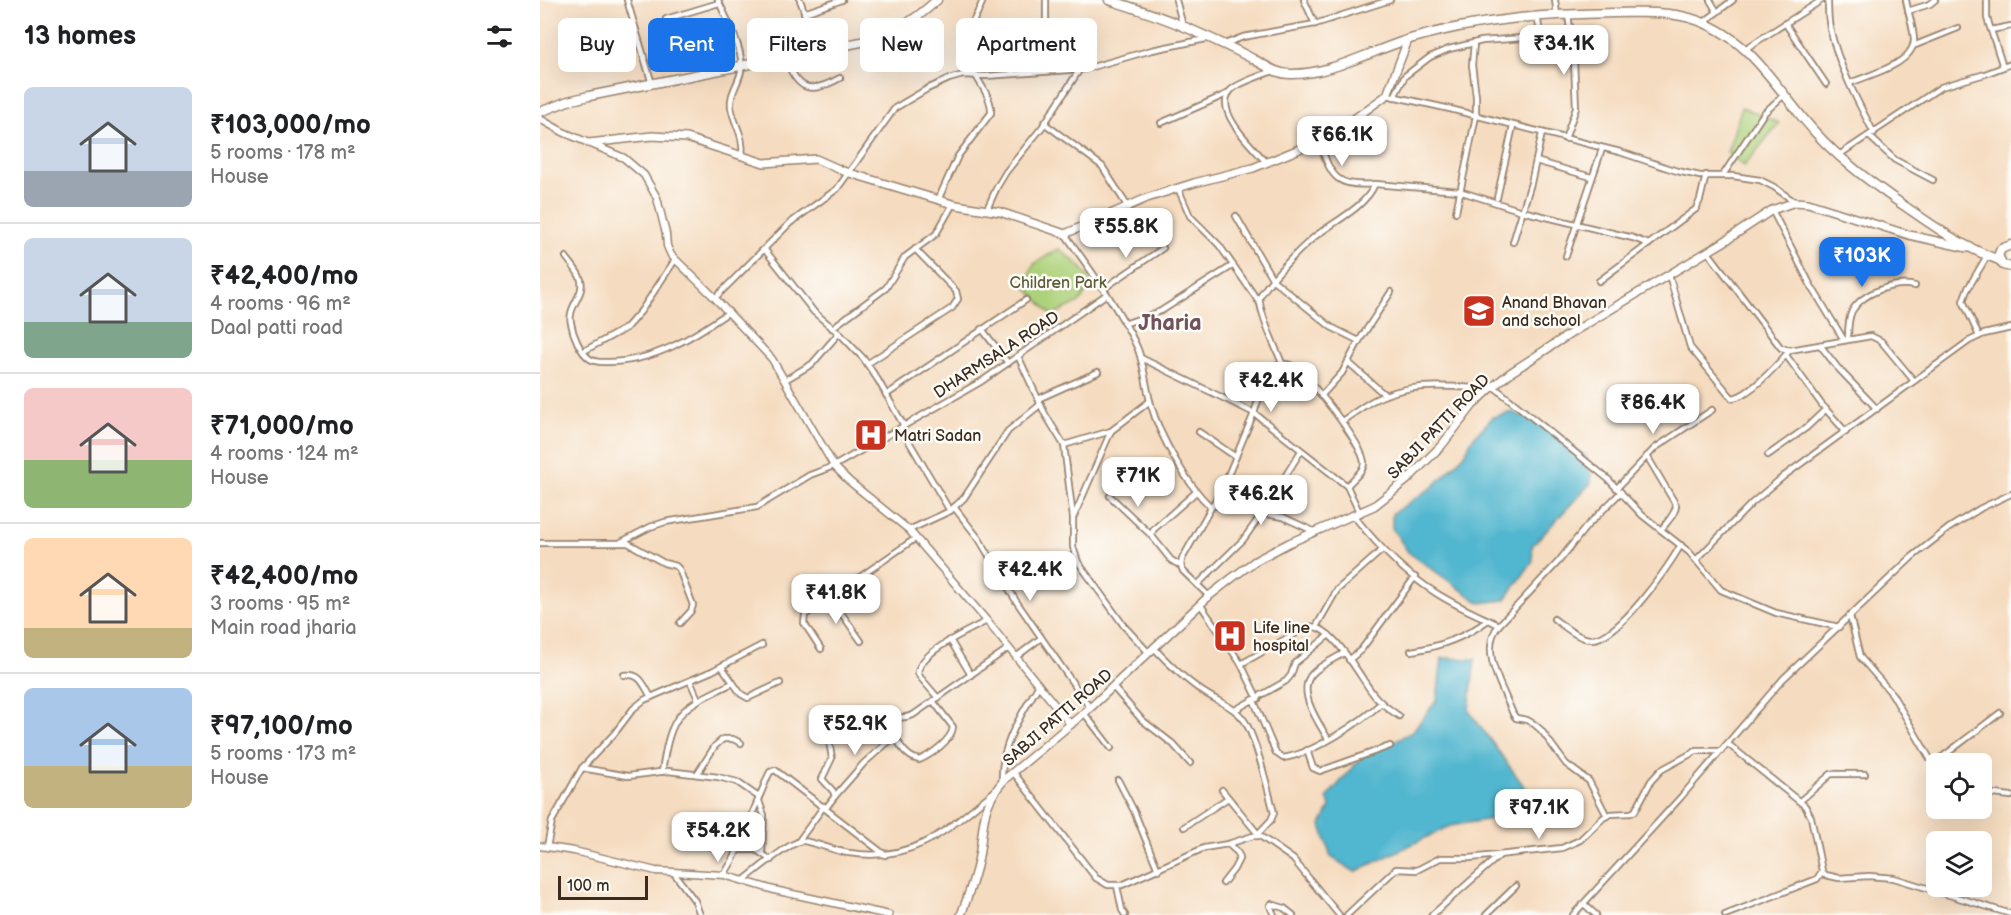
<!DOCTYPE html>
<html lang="en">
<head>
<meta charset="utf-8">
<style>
  body { margin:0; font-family:"Balsamiq Sans",sans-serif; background:#f2f2f2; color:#202124; height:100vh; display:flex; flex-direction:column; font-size:22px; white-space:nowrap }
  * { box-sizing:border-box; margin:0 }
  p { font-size:20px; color:#757577 }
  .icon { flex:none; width:33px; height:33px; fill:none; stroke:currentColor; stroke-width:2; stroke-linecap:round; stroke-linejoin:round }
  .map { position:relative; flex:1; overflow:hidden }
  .panel { display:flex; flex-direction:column; background:#fff; width:540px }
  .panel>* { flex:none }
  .banner { position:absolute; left:18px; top:18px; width:570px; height:54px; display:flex; gap:12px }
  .fabs { position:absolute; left:1386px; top:753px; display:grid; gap:12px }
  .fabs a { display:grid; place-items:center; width:66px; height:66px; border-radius:9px; background:#fff; box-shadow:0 6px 24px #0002; font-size:30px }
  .scale { position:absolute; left:18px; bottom:15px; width:90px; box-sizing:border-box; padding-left:6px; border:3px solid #3b2a1e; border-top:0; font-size:16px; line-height:21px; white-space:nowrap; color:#3b2a1e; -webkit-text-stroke:4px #fdfcf7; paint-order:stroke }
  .price { position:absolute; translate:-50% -51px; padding:0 14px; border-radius:12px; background:#fff; color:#222; font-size:20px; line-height:39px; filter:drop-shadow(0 2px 3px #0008) }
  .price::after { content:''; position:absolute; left:50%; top:36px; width:18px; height:14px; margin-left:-9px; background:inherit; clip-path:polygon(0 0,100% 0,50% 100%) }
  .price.selected { background:#1a73e8; color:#fff }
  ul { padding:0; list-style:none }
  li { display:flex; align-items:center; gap:18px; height:150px; padding:0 24px }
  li+li { border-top:2px solid #e0e0e0 }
  li span { display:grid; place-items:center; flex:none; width:168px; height:120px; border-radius:9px; color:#555 }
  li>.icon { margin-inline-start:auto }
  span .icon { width:72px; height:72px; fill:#fffc; stroke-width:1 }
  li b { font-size:26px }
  h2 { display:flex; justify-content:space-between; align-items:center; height:72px; padding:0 24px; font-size:26px }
  .chip { padding:0 21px; border-radius:9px; background:#fff; box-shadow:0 6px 24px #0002; font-size:21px; line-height:54px }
  .chip.selected { background:#1a73e8; color:#fff }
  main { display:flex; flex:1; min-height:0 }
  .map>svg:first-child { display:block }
  .green { fill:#add27c; stroke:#747e4d; stroke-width:1.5 }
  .water { fill:#51b6cf; stroke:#467076; stroke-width:1.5 }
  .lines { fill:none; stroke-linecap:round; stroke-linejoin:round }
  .minor-casing { stroke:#98826e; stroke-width:8 }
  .tertiary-casing { stroke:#98826e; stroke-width:9 }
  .secondary-casing { stroke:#98826e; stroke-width:10 }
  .trunk-casing { stroke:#98826e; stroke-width:11 }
  .minor { stroke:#fff; stroke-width:4.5 }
  .tertiary { stroke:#fff; stroke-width:6 }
  .secondary { stroke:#fff; stroke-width:7 }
  .trunk { stroke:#fff; stroke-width:8 }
  .labels { text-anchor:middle; stroke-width:5; stroke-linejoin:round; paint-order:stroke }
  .park-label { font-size:16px; fill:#5d5c3a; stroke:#fdfcf7 }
  .poi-label { font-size:16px; fill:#3b2a1e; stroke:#fdfcf7; text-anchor:start }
  .street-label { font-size:16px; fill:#3b2a1e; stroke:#fdfcf7 }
  .district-label { font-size:22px; font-weight:bold; fill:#72535d; stroke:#fdfcf7 }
</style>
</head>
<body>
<main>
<section class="panel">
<h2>13 homes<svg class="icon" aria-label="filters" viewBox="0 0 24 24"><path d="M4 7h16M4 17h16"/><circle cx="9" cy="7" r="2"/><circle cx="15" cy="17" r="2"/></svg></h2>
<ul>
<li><span style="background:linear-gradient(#c9d6e8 70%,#9aa5b1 0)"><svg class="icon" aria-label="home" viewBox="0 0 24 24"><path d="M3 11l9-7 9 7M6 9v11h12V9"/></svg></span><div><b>₹103,000/mo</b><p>5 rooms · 178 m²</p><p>House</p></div></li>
<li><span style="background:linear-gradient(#c9d6e8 70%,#7fa58c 0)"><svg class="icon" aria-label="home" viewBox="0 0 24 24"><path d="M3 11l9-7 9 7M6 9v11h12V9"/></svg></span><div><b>₹42,400/mo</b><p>4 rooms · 96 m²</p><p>Daal patti road</p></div></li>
<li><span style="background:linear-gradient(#f6c9c9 60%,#8fb573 0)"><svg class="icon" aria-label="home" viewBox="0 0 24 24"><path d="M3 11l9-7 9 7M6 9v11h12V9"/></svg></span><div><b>₹71,000/mo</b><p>4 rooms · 124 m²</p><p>House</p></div></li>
<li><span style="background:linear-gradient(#ffd9b3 75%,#c2b280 0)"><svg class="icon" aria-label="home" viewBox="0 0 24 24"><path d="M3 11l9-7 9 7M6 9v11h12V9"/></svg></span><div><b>₹42,400/mo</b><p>3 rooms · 95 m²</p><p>Main road jharia</p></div></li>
<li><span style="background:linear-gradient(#a9c7e8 65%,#c2b280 0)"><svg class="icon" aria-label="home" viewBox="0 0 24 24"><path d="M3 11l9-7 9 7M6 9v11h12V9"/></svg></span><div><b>₹97,100/mo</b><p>5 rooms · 173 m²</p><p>House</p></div></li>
</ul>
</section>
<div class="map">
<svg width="1471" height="915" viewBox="0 0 1471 915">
  <rect width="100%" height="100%" fill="#fdfcf7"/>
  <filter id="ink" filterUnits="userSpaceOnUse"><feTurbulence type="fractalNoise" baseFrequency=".0167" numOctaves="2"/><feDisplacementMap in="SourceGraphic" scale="12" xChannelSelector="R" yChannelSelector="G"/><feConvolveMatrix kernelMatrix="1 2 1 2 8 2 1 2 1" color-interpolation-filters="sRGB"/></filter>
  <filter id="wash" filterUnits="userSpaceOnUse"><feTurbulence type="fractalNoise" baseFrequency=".008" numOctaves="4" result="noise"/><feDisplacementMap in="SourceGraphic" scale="24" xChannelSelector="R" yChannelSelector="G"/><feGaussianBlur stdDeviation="1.35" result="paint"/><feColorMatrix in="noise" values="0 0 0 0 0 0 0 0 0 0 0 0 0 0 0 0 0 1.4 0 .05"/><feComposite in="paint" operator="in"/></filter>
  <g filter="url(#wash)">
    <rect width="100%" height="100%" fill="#f5dbbf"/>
    <g class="green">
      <polygon points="1202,107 1239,123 1204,166 1187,153"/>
      <polygon points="519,249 540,266 552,282 540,302 512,315 484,285 494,264"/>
    </g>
    <g class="water">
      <polygon points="972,412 994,421 1046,456 1051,474 1051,483 992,546 993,561 965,600 940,603 868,552 852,528 852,514 894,486 925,454 932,439 953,417"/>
      <polygon points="902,658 935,659 929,711 989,793 969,816 910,826 815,872 791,857 781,825 790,807 787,797 821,758 872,732 897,700"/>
    </g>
  </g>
  <g filter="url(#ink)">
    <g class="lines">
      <defs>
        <g id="minor">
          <polyline points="87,0 112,84"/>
          <path d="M178 0C186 18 205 51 201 71 199 83 189 94 191 107 194 125 205 136 202 156"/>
          <polyline points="260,0 278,50"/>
          <polyline points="636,0 643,26"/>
          <polyline points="764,0 775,24"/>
          <polyline points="1015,0 1017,14"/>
          <polyline points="1170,0 1177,12"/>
          <path d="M1288 0C1288 9 1288 19 1290 28 1298 64 1317 101 1334 133"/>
          <polyline points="1447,0 1447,18 1463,67"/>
          <polyline points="1368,11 1390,4 1395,0"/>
          <polyline points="264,13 302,0"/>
          <polyline points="126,19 179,3"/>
          <polyline points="1164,22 1193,0"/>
          <polyline points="1245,23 1286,84"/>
          <polyline points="1451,30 1471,26"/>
          <polyline points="685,44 703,37 775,24 850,0"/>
          <polyline points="1373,46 1418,28"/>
          <polyline points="1205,49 1282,0"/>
          <path d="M244 56C258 89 267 96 300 78"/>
          <polyline points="472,74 472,53 474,48 506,31 506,0"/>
          <path d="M1310 83C1328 75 1372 65 1374 41 1374 28 1368 13 1366 0"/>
          <polyline points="847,95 910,109 1080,152 1137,171 1160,176 1193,176 1220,180 1234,187 1255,202"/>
          <polyline points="854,97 865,76 890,57 909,49 942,41 996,37 1000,32 997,16"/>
          <polyline points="504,123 562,166 588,207"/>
          <polyline points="621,123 689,93"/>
          <polyline points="1329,136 1355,160 1393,180"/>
          <polyline points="1025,139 1036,108 1034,61 1028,14"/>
          <path d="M778 140C792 175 793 188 835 184"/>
          <polyline points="1299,155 1401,87 1445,74 1471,64"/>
          <polyline points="996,161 1051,177"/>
          <path d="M727 163C715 149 673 112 690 91 697 83 723 75 733 71"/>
          <polyline points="1183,175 1224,113 1245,94"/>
          <polyline points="638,188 650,216 679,245 719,302"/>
          <polyline points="957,198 973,126"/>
          <path d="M398 200 418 156 451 113C453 92 426 71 425 48 425 32 438 15 443 0"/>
          <polyline points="447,209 457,187 466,172 503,126 540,69"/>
          <polyline points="1232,210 1270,284 1304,340"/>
          <polyline points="916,212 936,116 936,96 932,65 934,43"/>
          <polyline points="696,216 733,280 791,327 819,341"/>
          <path d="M525 234C550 270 578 306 597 347 604 363 606 387 611 405 620 437 647 485 671 507"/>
          <polyline points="973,242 991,183 1002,133"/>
          <polyline points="225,250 274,312 301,335 323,358 338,380 364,426"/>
          <polyline points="1168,252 1241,348 1250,350 1331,336 1341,341 1374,381"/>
          <polyline points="1026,256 1062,149"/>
          <path d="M26 257C31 264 39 272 41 280 45 295 27 307 31 323 33 335 40 352 50 359 56 363 62 362 68 362 114 362 153 337 189 312"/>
          <path d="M1129 275 1150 347 1192 398C1209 397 1239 363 1250 350"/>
          <polyline points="1059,281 1156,209 1160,200 1166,175"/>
          <polyline points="563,289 623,248"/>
          <polyline points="175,298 250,223 297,189 355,108 387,89 409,79 423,75 445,76 545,69 612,50 666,39"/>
          <polyline points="584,324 621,311 692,266"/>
          <polyline points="292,328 346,288 365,257 396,234 413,204"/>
          <polyline points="442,329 468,363"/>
          <polyline points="1439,336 1423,301 1427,290 1447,256"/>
          <path d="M1308 339C1308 330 1308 319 1312 311 1323 292 1356 281 1375 286"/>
          <polyline points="1280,345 1297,367 1337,409"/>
          <polyline points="44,351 86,328 101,311 135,260"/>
          <polyline points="1246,355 1282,405 1306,432"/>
          <polyline points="478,356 505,414 524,445 533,518 533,547 538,562 584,626 609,653"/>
          <polyline points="601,358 714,413 807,486 820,514"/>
          <polyline points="808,362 845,395"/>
          <path d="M742 363C737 351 717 308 720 297 729 280 758 251 773 238 793 222 825 208 835 184L919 191 982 211 1093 238 1109 244"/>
          <polyline points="327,364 412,308 418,299 416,291 375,249"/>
          <polyline points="245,380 272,364 299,333"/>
          <polyline points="953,386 1068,479 1102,515 1149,552 1181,590 1236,613 1299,627"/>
          <polyline points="346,395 486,300"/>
          <polyline points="781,396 802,373 819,341 851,292"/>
          <polyline points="498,399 558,372"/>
          <path d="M802 421C813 414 823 406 834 400 870 381 910 387 950 389"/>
          <polyline points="361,428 410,511"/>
          <polyline points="659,432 696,457"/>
          <polyline points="524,445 571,431 610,401"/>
          <polyline points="1228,455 1266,428 1286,409"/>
          <path d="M1107 456 1136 505C1136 514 1126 523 1121 530"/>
          <polyline points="1077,488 1115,448 1172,410"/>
          <polyline points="570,496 611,535"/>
          <polyline points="673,505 743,517 773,531"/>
          <polyline points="414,507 439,539 476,601 550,708"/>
          <polyline points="534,516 571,431"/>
          <path d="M814 516C837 545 864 573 896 593 916 606 938 615 959 625"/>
          <polyline points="369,530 410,511 424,498 468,431 501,404"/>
          <polyline points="81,542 110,527 125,522 217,507 270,475 294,466 442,381 567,294"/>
          <polyline points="0,543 88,543 124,563 136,566 139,569 153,605 151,611 140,623"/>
          <polyline points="1156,560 1212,503 1244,476 1429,341 1444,334 1471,328"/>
          <polyline points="641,566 631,560 611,535 614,529 656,492"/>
          <polyline points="657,585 703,540 721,515 761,451"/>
          <path d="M669 596 643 571 641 566 642 559 684 485 714 413 726 377 736 365C741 364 745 363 750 365 766 372 825 446 824 464 823 472 812 480 807 486"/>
          <polyline points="290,597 321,641"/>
          <polyline points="660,604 701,664 718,699"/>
          <polyline points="1310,616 1320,657 1352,694 1396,769"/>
          <path d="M1014 619C1024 626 1037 638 1050 639 1077 642 1128 567 1141 545"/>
          <polyline points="776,627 797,590 842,550"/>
          <polyline points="410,640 431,675"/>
          <path d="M614 648C629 664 644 679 662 691 676 701 694 706 704 720 716 737 728 790 734 813L731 820 716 836"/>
          <polyline points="281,649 264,623 265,615 376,538"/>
          <path d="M871 651C899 647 926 637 948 620"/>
          <polyline points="476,657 501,638"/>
          <polyline points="809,660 821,650 875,577"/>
          <path d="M701 664 767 627C792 621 820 678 834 695 841 704 850 710 859 716"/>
          <polyline points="182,667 201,694 208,698 240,683"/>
          <path d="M84 675C101 673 103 684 111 697"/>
          <polyline points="150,681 158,699"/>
          <polyline points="573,687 602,720 633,744 650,763"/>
          <path d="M398 698 380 677 378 673C379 652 430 630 447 621"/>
          <path d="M714 701 736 753 743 758C772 754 820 723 841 703"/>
          <polyline points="695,710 746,681 751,675 755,663 789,635"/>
          <polyline points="544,713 571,748"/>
          <path d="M349 716C353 733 361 756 379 760 391 755 412 740 413 727L393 701"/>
          <path d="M788 739C779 723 756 692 772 674 780 665 794 659 804 653"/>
          <polyline points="767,750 773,768 780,771 850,746"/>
          <polyline points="1393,764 1460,713"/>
          <polyline points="42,768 88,776 128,771 178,777 197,782 220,798"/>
          <path d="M122 772C131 711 140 708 193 683"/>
          <polyline points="473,772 556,878 568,885 582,885 664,848 688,844 713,836 720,836 753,859 799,915"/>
          <polyline points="157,774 175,746 183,739 193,739 201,743"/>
          <polyline points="578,780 594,811 618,870"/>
          <path d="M462 782C460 745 481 715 499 685"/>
          <polyline points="682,790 718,834"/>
          <polyline points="1442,790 1454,794 1471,796"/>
          <polyline points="295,796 324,763 355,736"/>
          <polyline points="219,801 224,815 222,853"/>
          <polyline points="1260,801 1291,774 1325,774"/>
          <path d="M286 808 295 796 293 791 282 779 292 758 289 741C297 728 316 711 331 713 346 714 359 721 373 715L469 648"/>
          <path d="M1067 816 1049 781 1026 764 1001 730 994 724 987 720 976 718 973 714C963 688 938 650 959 625L1019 561 1046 527 1081 492"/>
          <polyline points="644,827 688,798"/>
          <polyline points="258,842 284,806"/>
          <polyline points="7,847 12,821 42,768 74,734 93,709 104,700 172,671 222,645"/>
          <polyline points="197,850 216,850 231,860"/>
          <polyline points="133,872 155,901 160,915"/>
          <polyline points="1281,874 1299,878 1329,876 1354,878 1471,914"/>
          <polyline points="184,875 194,858 228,776 230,772 235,770 345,855"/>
          <path d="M204 880C216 871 247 844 261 841 269 840 297 852 309 853 373 863 406 831 452 793"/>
          <polyline points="683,883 694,869 700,857 697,852 688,844"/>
          <polyline points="577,886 582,910 585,915"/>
          <polyline points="1044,904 1056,915"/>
          <polyline points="734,915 730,906 731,904 744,908 753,915"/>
          <polyline points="807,915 856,869 877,870 900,858 930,858 1022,848 1040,840 1063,818 1070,814 1091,813 1095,811 1111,781 1121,770 1156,751 1181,751"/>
          <polyline points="892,915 960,855"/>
          <polyline points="946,915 976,886"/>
          <polyline points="1033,915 1141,797 1243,679 1372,557 1409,528 1441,508 1471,494"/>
          <polyline points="1185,915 1277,879 1282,871 1271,817 1265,806 1188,744"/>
        </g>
        <g id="tertiary">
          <polyline points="0,119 23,132 84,158 104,175 117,198 126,234 127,246 131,255 172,295 232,359 294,466 309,481 369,530 447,621 531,725"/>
          <polyline points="0,846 34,851 116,871 184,875 234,890 349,915"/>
        </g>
        <g id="secondary">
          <polyline points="49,143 112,136 147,138 224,163 276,159 303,171 359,188 416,205 460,212 525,234 607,198 654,183 713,168 757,150 800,129 847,95 868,40"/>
          <path d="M421 915C427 899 433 882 437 866 446 829 437 810 465 779L550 708 669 596 692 578 715 561 749 543 834 506 867 480 902 445 933 405 950 389 970 373 1033 332 1182 243 1232 210 1255 202 1268 203 1369 235 1427 248"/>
        </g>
        <g id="trunk">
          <path d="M569 0C594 8 620 16 645 27 668 37 691 47 713 59 725 65 736 74 750 74 790 75 833 50 870 39 937 19 1006 14 1075 13 1099 13 1126 11 1150 18 1211 36 1235 88 1274 131 1300 160 1332 183 1363 205 1397 228 1420 246 1459 260"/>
          <path d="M0 112 28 101 49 96 321 42C354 33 372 23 397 0"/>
          <polyline points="1471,245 1461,249 1458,256 1463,265 1471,267"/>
        </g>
      </defs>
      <use href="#minor" class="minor-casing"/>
      <use href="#tertiary" class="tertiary-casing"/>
      <use href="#secondary" class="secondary-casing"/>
      <use href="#trunk" class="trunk-casing"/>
      <use href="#minor" class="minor"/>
      <use href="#tertiary" class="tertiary"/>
      <use href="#secondary" class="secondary"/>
      <use href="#trunk" class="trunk"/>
    </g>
  </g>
  <defs>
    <symbol id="school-square" viewBox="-11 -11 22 22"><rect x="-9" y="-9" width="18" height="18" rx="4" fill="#c8321e" stroke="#fdfcf7"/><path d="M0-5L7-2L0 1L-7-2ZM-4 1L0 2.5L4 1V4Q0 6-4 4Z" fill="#fff"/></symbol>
    <symbol id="hospital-square" viewBox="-11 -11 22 22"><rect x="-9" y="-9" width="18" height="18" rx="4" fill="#c8321e" stroke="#fdfcf7"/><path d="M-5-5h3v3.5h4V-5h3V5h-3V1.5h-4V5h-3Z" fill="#fff"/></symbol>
  </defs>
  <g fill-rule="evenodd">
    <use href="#school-square" x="920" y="292" width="38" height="38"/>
    <use href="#hospital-square" x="312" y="416" width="38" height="38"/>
    <use href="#hospital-square" x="671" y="617" width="38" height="38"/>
  </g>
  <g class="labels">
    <g class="park-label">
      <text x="518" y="288">Children Park</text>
    </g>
    <g class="poi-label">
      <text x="962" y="308">Anand Bhavan<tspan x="962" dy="18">and school</tspan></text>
      <text x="354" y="441">Matri Sadan</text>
      <text x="713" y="633">Life line<tspan x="713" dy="18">hospital</tspan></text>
    </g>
    <g class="street-label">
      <text transform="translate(456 354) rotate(-33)" y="6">DHARMSALA ROAD</text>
      <text transform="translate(898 426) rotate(-46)" y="6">SABJI PATTI ROAD</text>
      <text transform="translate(517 717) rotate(-41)" y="6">SABJI PATTI ROAD</text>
    </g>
    <g class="district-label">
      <text x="630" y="330">Jharia</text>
    </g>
  </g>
</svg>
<div class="fabs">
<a><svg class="icon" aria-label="locate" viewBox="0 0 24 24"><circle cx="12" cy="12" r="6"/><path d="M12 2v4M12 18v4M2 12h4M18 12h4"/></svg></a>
<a><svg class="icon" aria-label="layers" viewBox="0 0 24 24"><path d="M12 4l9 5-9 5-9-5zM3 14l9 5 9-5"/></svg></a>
</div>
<div class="scale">100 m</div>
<b class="price" style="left:1024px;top:76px">₹34.1K</b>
<b class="price" style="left:802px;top:167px">₹66.1K</b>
<b class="price" style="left:586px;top:259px">₹55.8K</b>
<b class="price selected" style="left:1322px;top:288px">₹103K</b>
<b class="price" style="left:731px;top:413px">₹42.4K</b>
<b class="price" style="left:1113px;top:435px">₹86.4K</b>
<b class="price" style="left:598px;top:508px">₹71K</b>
<b class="price" style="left:721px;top:526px">₹46.2K</b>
<b class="price" style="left:490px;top:602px">₹42.4K</b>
<b class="price" style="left:296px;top:625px">₹41.8K</b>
<b class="price" style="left:315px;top:756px">₹52.9K</b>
<b class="price" style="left:999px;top:840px">₹97.1K</b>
<b class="price" style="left:178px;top:863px">₹54.2K</b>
<div class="banner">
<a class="chip">Buy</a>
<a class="chip selected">Rent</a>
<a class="chip">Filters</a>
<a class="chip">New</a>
<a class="chip">Apartment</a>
</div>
</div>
</main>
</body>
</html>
